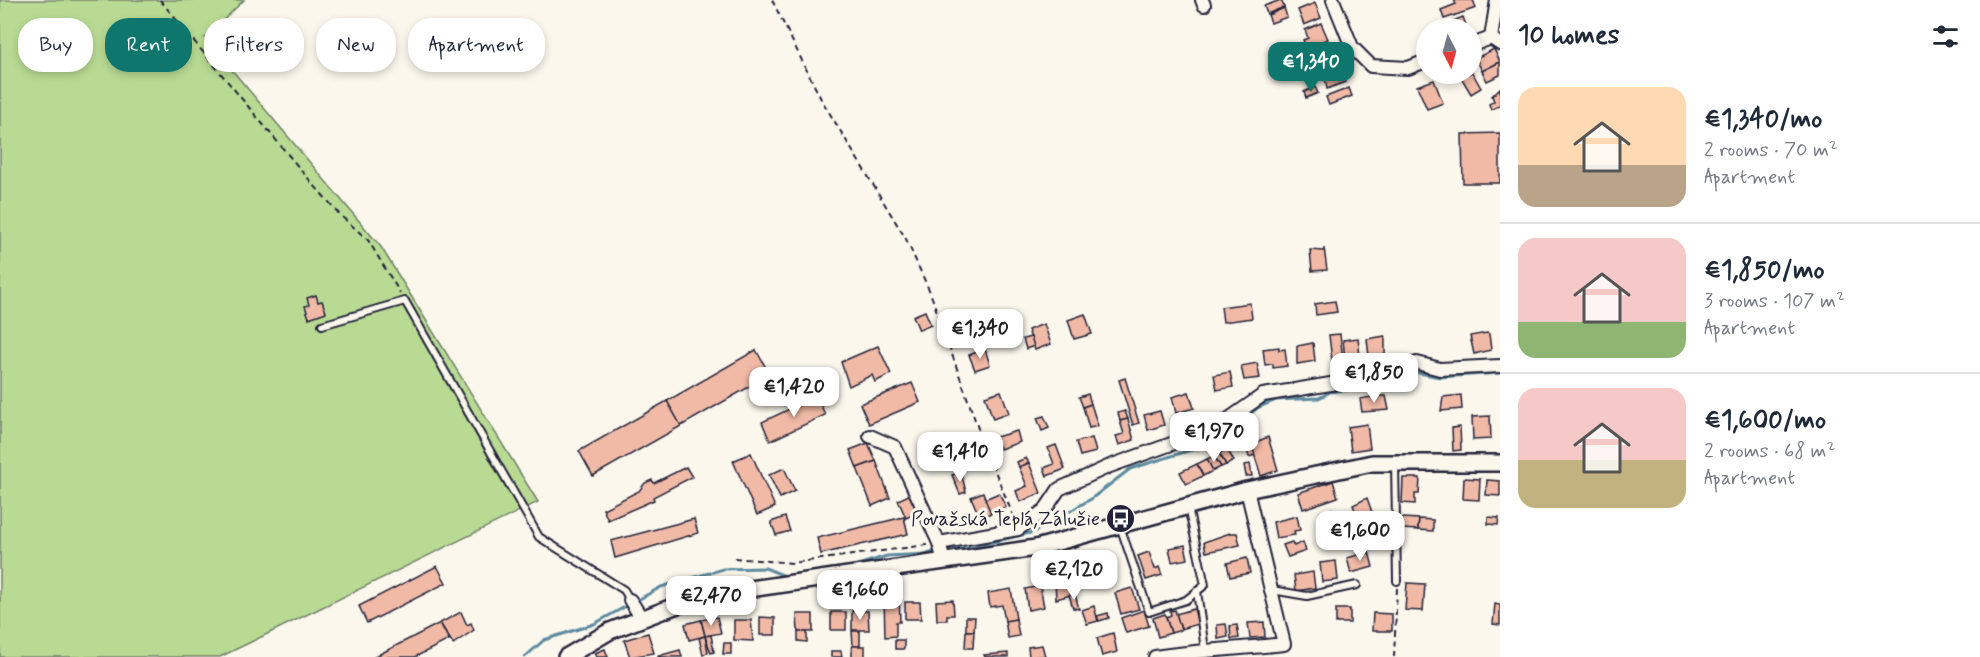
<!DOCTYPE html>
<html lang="en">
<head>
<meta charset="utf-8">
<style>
  body { margin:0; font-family:Mynerve,sans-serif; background:#f2f2f3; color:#1f2937; height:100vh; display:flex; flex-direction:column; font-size:22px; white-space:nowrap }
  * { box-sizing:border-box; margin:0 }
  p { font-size:20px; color:#747a83 }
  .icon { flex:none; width:33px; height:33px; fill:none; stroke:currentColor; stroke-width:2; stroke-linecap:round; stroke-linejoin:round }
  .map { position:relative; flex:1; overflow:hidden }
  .panel { display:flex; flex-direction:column; background:#fff; width:480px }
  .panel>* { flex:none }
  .guide { position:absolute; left:18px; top:18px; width:570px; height:54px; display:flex; gap:12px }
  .needle { width:39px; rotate:174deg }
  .controls { position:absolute; left:1416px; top:18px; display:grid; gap:12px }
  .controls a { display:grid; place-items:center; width:66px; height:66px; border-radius:50%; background:#fff; box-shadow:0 3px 9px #0003; font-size:30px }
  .price { position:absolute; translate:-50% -51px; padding:0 14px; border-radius:12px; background:#fff; color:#222; font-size:20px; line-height:39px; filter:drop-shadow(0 2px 3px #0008) }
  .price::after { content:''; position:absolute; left:50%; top:36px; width:18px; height:14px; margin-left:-9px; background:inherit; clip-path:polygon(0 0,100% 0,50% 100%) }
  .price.on { background:#0f766e; color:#fff }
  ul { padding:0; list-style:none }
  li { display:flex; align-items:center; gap:18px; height:150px; padding:0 18px }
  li+li { border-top:2px solid #e0e1e3 }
  li span { display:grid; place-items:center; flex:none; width:168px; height:120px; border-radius:18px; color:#555 }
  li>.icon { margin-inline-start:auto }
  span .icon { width:72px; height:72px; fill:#fffc; stroke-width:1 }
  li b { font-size:26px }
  h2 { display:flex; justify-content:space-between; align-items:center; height:72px; padding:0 18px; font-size:26px }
  .chip { padding:0 21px; border-radius:24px; background:#fff; box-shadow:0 3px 9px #0003; font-size:21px; line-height:54px }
  .chip.on { background:#0f766e; color:#fff }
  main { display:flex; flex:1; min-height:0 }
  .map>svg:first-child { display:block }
  .green { fill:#b8da93; stroke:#6d7e67; stroke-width:1.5 }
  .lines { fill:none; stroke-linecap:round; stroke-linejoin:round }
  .stream { stroke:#5d8ba0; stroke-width:3 }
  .building { fill:#f1baa6; stroke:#22223b; stroke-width:1.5 }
  .service-casing { stroke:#22223b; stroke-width:10 }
  .minor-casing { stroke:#22223b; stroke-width:16 }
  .tertiary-casing { stroke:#22223b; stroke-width:20 }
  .path { stroke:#22223b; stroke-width:2; stroke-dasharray:6 4.5; stroke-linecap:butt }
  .service { stroke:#fbf7ec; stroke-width:6 }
  .minor { stroke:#fbf7ec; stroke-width:12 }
  .tertiary { stroke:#fbf7ec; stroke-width:15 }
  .labels { text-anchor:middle; stroke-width:6; stroke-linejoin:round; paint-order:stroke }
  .poi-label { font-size:20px; fill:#22223b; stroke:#fbf7ec; text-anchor:end }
</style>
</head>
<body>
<main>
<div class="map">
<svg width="1500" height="657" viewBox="0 0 1500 657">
  <rect width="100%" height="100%" fill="#fbf7ec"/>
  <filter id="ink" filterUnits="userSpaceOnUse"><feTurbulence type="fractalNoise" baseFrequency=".0167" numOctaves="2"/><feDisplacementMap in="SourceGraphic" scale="12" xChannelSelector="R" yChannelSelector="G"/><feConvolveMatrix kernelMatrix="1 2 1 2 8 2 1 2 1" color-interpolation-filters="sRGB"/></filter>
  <g filter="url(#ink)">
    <polygon class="green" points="0,0 244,0 205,38 381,247 538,502 220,657 0,657"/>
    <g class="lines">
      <g class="stream">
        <polyline points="943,549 965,549 1034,532 1091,499 1130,469 1210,444 1259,407 1276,400 1319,398 1330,392 1382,385 1413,372 1440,377 1500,373"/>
        <polyline points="636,601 661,587 723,569 765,568 785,576 851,567 887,556 927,554 937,551"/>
        <polyline points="525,657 544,640 594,624 630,604"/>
      </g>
    </g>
    <g class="building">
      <polygon points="1281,0 1284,7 1267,14 1264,6"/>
      <polygon points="1454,0 1473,0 1476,8 1444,19 1441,10 1456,4"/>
      <polygon points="1315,3 1321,18 1304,25 1298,10"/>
      <polygon points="1284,8 1287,17 1271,23 1268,15"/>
      <polygon points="1463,17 1467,28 1450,28 1448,23"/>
      <polygon points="1321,23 1328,39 1306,47 1303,40 1308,38 1305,30"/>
      <polygon points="1494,49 1500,62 1482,71 1476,58"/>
      <polygon points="1500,62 1500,75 1487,81 1482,71"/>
      <polygon points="1339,68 1345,82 1327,89 1324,74"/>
      <polygon points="1472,72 1481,88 1471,94 1461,77"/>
      <polygon points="1434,80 1443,103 1427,109 1417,86"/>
      <polygon points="1315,87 1318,93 1306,98 1304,92"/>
      <polygon points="1349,88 1352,96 1329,105 1326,97"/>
      <polygon points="1500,88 1500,105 1491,110 1489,104 1494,101 1492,96"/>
      <polygon points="1500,133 1500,183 1463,183 1462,134"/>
      <polygon points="1324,248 1327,270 1312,271 1310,250 1324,251"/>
      <polygon points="316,295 318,302 322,301 326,312 309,318 305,306 309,305 307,298"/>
      <polygon points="1335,301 1337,312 1316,315 1315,304"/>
      <polygon points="1250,303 1252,318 1223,322 1221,307"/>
      <polygon points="925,311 931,325 919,330 913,316"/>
      <polygon points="1085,314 1092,334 1074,339 1068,320"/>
      <polygon points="1044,324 1051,344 1035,350 1028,330"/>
      <polygon points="1487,333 1489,334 1491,350 1474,354 1470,336"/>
      <polygon points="1340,334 1344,369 1333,370 1329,335"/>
      <polygon points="1385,336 1385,354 1369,356 1367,339"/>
      <polygon points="1031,337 1034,346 1026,349 1023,339"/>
      <polygon points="1358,338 1360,357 1345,359 1343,340"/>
      <polygon points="1313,343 1315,361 1297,364 1297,346"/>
      <polygon points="878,346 891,374 875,382 872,375 849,386 841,362"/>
      <polygon points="1279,347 1279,350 1285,349 1287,366 1273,368 1273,364 1265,365 1263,349"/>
      <polygon points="985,349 990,365 975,370 969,355"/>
      <polygon points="756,350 770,375 681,426 667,401"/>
      <polygon points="1257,363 1260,378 1244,380 1241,366"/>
      <polygon points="1230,372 1233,387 1217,390 1214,375"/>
      <polygon points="1125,378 1139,423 1133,425 1119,380"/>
      <polygon points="912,383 920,402 869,424 860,404"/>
      <polygon points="1001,391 1009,413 993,419 985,396"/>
      <polygon points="1189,392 1194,408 1176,413 1172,397"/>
      <polygon points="1088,394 1091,404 1083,407 1079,397"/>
      <polygon points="1461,395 1462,409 1441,411 1443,397"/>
      <polygon points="817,396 825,415 770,441 762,422"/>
      <polygon points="1377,396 1386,396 1389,410 1362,412 1360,399"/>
      <polygon points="667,401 681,426 593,476 579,451"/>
      <polygon points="1091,404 1098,426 1089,428 1083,407"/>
      <polygon points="1125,411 1128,419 1120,421 1118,413"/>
      <polygon points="1160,411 1164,425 1148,430 1144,415"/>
      <polygon points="1044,416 1049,428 1042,431 1037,418"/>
      <polygon points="1490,416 1491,439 1473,440 1472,417"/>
      <polygon points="1128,419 1134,440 1119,445 1116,436 1124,434 1120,421"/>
      <polygon points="1367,424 1370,448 1351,451 1348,427"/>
      <polygon points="1460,427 1461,450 1453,451 1452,428"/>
      <polygon points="1017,431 1020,442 1000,449 996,437"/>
      <polygon points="1268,437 1278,470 1261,476 1251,444"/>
      <polygon points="1092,438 1096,452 1080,456 1076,442"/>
      <polygon points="868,443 876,461 857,468 850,450"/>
      <polygon points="1251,444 1255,455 1249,457 1246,446"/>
      <polygon points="1056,445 1065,469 1047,476 1044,468 1054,464 1048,448"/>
      <polygon points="1227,449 1234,461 1226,465 1219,453"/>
      <polygon points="751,453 775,507 757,515 733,461"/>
      <polygon points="1219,453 1226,465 1221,467 1214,456"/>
      <polygon points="1214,456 1221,467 1213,471 1207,459"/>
      <polygon points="1026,458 1029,463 1019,467 1017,462"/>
      <polygon points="1207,459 1213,471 1203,476 1197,464"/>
      <polygon points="876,461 890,498 872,506 857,468"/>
      <polygon points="1029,463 1041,493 1020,502 1016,491 1027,486 1019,467"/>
      <polygon points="1197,464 1203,476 1186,484 1180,472"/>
      <polygon points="1250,464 1252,476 1246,476 1244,465"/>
      <polygon points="686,467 692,477 653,497 654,500 608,520 603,509 639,491 645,483 652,480 654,483"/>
      <polygon points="784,468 795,491 780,498 769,475"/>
      <polygon points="961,472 966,492 960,494 952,475"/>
      <polygon points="1403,478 1420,478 1419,494 1415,494 1415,504 1402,503"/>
      <polygon points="1464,478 1480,479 1479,500 1463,499"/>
      <polygon points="1487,480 1500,481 1500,496 1486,495"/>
      <polygon points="1333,481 1338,497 1303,509 1298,493"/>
      <polygon points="983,492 991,513 980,518 971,497"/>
      <polygon points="913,493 922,511 906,518 898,500"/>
      <polygon points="999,493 1006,507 991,513 985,499"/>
      <polygon points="1367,498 1373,515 1359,520 1353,505"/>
      <polygon points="1332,509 1342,538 1330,542 1320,513"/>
      <polygon points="1297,516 1300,530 1294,531 1295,535 1276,538 1273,522"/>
      <polygon points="785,517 790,531 776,535 771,522"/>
      <polygon points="904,517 908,534 821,554 817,538"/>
      <polygon points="1488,517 1499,518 1498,525 1488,524"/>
      <polygon points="1402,518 1419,519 1418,530 1402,529"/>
      <polygon points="694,519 698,533 615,558 611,541"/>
      <polygon points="1419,519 1433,520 1433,531 1418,530"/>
      <rect x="1379" y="528" width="15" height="17"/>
      <polygon points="1230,533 1237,533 1240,545 1206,552 1204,542"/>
      <polygon points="1292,542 1294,546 1303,542 1306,551 1288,557 1283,545"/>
      <polygon points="1185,545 1188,559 1172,562 1169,548"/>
      <polygon points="1149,552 1155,569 1159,567 1162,575 1146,580 1138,556"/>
      <polygon points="1369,552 1373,567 1351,573 1347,558"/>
      <polygon points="1247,558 1250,573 1230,577 1227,563"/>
      <polygon points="1336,561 1338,580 1322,582 1320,563"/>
      <polygon points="437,566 446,583 367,623 359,606"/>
      <polygon points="1313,572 1315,588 1296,591 1294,575"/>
      <polygon points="1071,578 1075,594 1056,599 1055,582"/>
      <polygon points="1407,583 1425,584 1423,611 1405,610"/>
      <polygon points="1040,586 1044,607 1028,610 1025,589"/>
      <polygon points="1132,588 1139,609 1121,614 1115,593"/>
      <polygon points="1011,589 1016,619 1005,621 1002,605 990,607 988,593"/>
      <polygon points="1075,594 1079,609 1073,608 1069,595"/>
      <polygon points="884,595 899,595 900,622 896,622 896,636 885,637"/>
      <polygon points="953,600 954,615 947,615 947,620 937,620 936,601"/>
      <polygon points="905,602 920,602 921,619 905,619"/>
      <polygon points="1495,604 1500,605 1500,625 1493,624"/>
      <polygon points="1094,606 1098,621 1087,624 1082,610"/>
      <polygon points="1194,609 1198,624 1181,629 1176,614"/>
      <rect x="1336" y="609" width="14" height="14"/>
      <polygon points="1144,610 1149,626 1126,633 1121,618"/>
      <polygon points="1175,610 1181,630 1171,633 1166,617 1171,615 1170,611"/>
      <polygon points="852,611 868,611 869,630 852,630"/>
      <polygon points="461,612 467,625 471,623 474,630 453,644 440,623"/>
      <rect x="831" y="612" width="15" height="18"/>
      <polygon points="1108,613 1109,618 1099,621 1097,616"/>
      <polygon points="1373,613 1392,614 1392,631 1372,631"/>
      <polygon points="797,614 813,614 813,632 798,632"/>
      <polygon points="1165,614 1171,633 1158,637 1153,618"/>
      <polygon points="717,617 721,633 705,636 701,620"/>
      <polygon points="760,617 775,618 775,635 760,635"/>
      <polygon points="966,617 975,617 974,631 966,631"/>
      <polygon points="1016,619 1019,636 1008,638 1005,621"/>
      <polygon points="701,620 705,636 689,640 685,624"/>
      <polygon points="734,620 751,620 753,641 734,640"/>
      <polygon points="1264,622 1265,637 1250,638 1248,623"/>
      <polygon points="440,623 449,640 415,657 374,657"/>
      <polygon points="1226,624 1228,637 1218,639 1217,625"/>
      <polygon points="1237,625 1239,638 1231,639 1230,626"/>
      <polygon points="852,631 860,631 860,646 853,646"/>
      <polygon points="966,631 974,631 973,648 965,648"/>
      <polygon points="798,632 807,632 807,642 798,641"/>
      <polygon points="648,633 654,653 630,657 624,640"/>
      <polygon points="1113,633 1117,652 1102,656 1097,638"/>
      <polygon points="711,635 714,652 711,653 705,636"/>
      <polygon points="705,636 708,652 703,655 699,638"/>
      <rect x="895" y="640" width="9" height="9"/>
      <polygon points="724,643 731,643 731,654 723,654"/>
      <polygon points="1042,645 1045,656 1029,657 1028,647"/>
      <rect x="852" y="646" width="13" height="11"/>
      <polygon points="605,649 608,657 597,657 595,653"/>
      <polygon points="680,650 682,657 658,657 658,656"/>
      <polygon points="831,651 841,651 842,657 831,657"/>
      <polygon points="1008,653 1008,657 985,657 984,655"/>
    </g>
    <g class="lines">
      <defs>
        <g id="service">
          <polyline points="322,325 405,301 539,537 624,590 630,600"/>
          <polyline points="1395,463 1397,581"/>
          <polyline points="1120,526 1149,612 1186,600 1205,585 1188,507"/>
          <polyline points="1272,590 1307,596 1357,585"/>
          <polyline points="1197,591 1205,650"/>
        </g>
        <g id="minor">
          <polyline points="1202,0 1204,5"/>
          <polyline points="1333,0 1352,47 1371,66 1408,68 1426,61"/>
          <polyline points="1497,0 1491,38 1500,44"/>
          <polyline points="1472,45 1491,38"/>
          <polyline points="870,436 895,447 939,543 944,562"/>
          <polyline points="939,543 1018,529 1045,510 1059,489 1110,466 1216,428 1263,395 1367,378 1417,363 1440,369 1500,366"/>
          <polyline points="630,600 641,617"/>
          <path d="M1155 657C1198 650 1241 649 1284 644L1247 490"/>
        </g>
        <polyline id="tertiary" points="566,657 610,631 701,596 1036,548 1247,490 1372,463 1500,463"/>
      </defs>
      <use href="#service" class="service-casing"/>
      <use href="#minor" class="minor-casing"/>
      <use href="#tertiary" class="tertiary-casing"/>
      <g class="path">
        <polyline points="160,0 300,169 341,216 368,240 400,293"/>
        <polyline points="772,0 821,99 906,239 930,292 980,434 1014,518"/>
        <polyline points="734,558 792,563 927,545"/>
        <polyline points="1394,657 1397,588"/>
      </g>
      <use href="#service" class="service"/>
      <use href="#minor" class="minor"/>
      <use href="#tertiary" class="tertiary"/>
    </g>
  </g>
  <defs>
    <symbol id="bus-disc" viewBox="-11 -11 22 22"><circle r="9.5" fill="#22223b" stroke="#fbf7ec"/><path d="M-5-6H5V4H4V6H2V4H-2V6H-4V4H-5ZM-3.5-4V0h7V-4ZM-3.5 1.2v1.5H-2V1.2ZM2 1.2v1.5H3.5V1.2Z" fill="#fff"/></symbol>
  </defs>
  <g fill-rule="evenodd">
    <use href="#bus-disc" x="1104" y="502" width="33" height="33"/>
  </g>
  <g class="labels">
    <g class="poi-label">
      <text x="1100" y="525">Považská Teplá,Zálužie</text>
    </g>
  </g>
</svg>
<div class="controls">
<a><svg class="needle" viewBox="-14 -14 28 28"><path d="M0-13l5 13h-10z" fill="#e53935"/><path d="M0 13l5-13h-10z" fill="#747a83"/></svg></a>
</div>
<b class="price on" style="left:1311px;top:93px">€1,340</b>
<b class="price" style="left:980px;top:360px">€1,340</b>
<b class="price" style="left:1374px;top:404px">€1,850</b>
<b class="price" style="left:794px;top:418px">€1,420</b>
<b class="price" style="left:1214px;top:463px">€1,970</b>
<b class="price" style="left:960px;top:483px">€1,410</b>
<b class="price" style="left:1360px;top:562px">€1,600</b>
<b class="price" style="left:1074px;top:601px">€2,120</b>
<b class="price" style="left:860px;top:621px">€1,660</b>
<b class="price" style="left:711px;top:627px">€2,470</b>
<div class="guide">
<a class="chip">Buy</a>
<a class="chip on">Rent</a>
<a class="chip">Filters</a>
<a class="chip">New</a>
<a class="chip">Apartment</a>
</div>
</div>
<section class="panel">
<h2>10 homes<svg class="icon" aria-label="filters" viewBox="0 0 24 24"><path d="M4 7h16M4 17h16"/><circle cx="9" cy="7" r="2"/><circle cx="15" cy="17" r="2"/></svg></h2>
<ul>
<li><span style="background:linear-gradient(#ffd9b3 65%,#b9a48a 0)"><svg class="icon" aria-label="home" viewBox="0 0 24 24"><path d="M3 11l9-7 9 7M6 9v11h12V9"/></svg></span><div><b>€1,340/mo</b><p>2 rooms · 70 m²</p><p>Apartment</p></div></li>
<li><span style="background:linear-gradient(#f6c9c9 70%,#8fb573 0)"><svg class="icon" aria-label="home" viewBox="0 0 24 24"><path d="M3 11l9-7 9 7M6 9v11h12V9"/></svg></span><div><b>€1,850/mo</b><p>3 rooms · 107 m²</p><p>Apartment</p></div></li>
<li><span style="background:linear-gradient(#f6c9c9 60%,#c2b280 0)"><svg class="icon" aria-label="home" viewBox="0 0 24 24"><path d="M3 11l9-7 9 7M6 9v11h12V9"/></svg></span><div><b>€1,600/mo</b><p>2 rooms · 68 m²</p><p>Apartment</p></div></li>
</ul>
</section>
</main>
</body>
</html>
